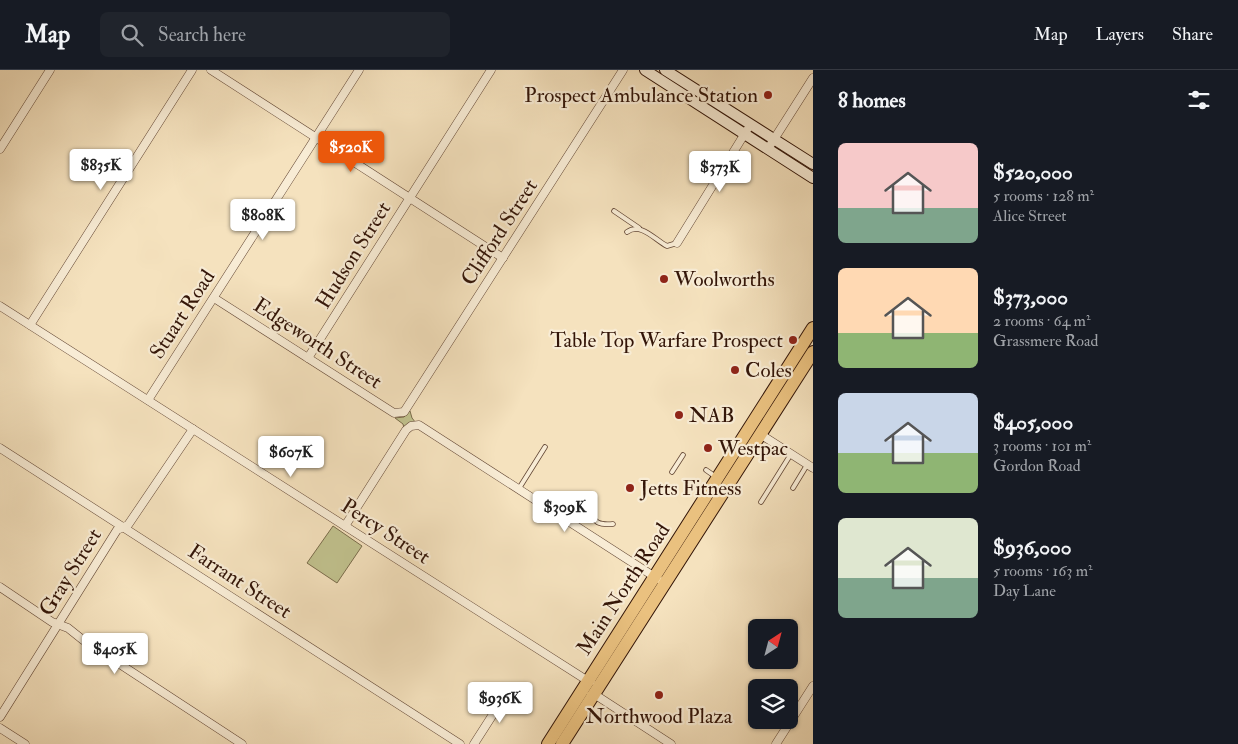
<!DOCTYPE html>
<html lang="en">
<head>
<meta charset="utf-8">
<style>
  body { margin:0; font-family:"IM FELL Double Pica",serif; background:#20242c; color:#f1f3f6; height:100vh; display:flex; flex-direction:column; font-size:19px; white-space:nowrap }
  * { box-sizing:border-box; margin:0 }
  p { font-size:16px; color:#9ea1a6 }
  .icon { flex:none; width:28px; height:28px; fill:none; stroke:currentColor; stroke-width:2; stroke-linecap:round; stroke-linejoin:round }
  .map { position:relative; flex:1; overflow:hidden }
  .panel { display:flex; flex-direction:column; background:#171b24; width:425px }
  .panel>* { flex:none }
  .needle { width:32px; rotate:36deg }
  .controls { position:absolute; left:748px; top:549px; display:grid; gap:10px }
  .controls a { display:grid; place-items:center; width:50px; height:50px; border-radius:8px; background:#171b24; box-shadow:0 1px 4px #0004; font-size:25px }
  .price { position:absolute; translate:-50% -42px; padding:0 11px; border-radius:5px; background:#fff; color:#222; font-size:16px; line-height:32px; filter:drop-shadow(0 1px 2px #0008) }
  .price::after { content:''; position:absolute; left:50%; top:30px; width:15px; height:11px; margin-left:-8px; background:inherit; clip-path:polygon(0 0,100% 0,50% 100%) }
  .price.active { background:#ea580c; color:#fff }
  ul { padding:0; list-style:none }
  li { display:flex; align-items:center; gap:15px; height:125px; padding:0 25px }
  li span { display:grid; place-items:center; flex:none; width:140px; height:100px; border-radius:8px; color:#555 }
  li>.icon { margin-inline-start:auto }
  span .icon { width:60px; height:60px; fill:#fffc; stroke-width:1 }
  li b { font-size:21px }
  h2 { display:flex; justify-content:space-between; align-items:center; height:60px; padding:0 25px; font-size:21px }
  header { display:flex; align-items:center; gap:30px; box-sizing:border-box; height:70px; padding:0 25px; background:#171b24; border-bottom:1px solid #363941 }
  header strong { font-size:24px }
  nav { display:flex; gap:28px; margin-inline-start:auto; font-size:18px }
  .search { width:350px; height:45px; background:#20242c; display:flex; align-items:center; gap:12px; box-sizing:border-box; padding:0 18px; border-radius:8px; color:#9ea1a6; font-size:19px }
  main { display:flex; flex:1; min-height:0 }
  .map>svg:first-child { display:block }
  .green { fill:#c1c28e; stroke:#7a6c4b }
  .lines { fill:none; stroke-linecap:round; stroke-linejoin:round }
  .service-casing { stroke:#644836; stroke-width:5.5 }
  .minor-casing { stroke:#644836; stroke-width:9 }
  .secondary-casing { stroke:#331508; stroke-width:12 }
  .trunk-casing { stroke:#331508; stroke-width:14 }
  .service { stroke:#f8ecd5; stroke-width:4 }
  .minor { stroke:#f8ecd5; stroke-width:8 }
  .secondary { stroke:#f8ecd5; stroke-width:10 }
  .trunk { stroke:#eac17f; stroke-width:12 }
  .poi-dot { fill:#8f2418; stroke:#f8ecd5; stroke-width:2 }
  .labels { text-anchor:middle; stroke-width:4.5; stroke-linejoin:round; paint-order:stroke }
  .poi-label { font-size:21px; fill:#331508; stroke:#f8ecd5; text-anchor:start }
  .street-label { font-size:21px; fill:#331508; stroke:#f8ecd5 }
</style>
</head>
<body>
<header>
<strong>Map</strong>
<div class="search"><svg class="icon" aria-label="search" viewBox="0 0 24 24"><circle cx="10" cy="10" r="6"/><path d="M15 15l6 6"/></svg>Search here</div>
<nav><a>Map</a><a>Layers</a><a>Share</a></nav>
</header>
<main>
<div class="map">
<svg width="813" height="674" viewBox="0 0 813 674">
  <rect width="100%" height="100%" fill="#f5e2be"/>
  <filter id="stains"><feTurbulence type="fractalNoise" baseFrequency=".004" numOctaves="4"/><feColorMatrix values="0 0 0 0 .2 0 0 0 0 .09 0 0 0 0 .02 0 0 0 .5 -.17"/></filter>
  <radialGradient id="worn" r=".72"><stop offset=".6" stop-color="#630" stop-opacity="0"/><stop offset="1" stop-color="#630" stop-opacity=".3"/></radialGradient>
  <g class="green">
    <polygon points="410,341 412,348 416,353 404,358 403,354 395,348 404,347"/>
    <polygon points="333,456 362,476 337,513 307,493"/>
  </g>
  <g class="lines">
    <defs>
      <g id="service">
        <polyline points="614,141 639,158"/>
        <path d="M627 162C641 152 655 170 667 176L677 173"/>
        <polyline points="706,400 716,407"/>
        <polyline points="672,402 683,385"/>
        <polyline points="793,418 807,395"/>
        <polyline points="518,420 545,377"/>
        <polyline points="761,432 791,384"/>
        <path d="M583 435C597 446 589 456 613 454"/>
        <polyline points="555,443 567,425"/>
      </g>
      <g id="minor">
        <polyline points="211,0 503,188"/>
        <polyline points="771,74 813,8"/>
        <polyline points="0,79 50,0"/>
        <polyline points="677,173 747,60"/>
        <polyline points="214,228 394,343 404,342 623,0"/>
        <polyline points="0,236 588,611 591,611"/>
        <polyline points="30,255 192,0"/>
        <polyline points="308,288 491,0"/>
        <polyline points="148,330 359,0"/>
        <polyline points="760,364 813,398"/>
        <polyline points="0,378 460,674"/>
        <polyline points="345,456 406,360 411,356 419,355 658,509"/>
        <polyline points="0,517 52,552 68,558 83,570 242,674"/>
        <polyline points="591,625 594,624 671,674"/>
        <polyline points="0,647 117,460 128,455 193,359"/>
        <polyline points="0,658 25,674"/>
        <polyline points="474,674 508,621"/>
        <polyline points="776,674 813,616"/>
      </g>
      <g id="secondary">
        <polyline points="645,0 813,108"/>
        <polyline points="665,0 813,94"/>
      </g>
      <g id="trunk">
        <polyline points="548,674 813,258"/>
        <polyline points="562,674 813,282"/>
      </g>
    </defs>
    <use href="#service" class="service-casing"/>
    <use href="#minor" class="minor-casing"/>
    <use href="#secondary" class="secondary-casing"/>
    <use href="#trunk" class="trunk-casing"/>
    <use href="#service" class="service"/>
    <use href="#minor" class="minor"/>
    <use href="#secondary" class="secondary"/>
    <use href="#trunk" class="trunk"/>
  </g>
  <g class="poi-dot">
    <circle cx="768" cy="25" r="5"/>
    <circle cx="664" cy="209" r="5"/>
    <circle cx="793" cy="270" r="5"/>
    <circle cx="735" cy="300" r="5"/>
    <circle cx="679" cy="345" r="5"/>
    <circle cx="708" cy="378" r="5"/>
    <circle cx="630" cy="418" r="5"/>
    <circle cx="659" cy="625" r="5"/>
  </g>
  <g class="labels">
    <g class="poi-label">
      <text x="758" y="32" text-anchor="end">Prospect Ambulance Station</text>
      <text x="674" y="216">Woolworths</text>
      <text x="783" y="277" text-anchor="end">Table Top Warfare Prospect</text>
      <text x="745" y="307">Coles</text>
      <text x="689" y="352">NAB</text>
      <text x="718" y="385">Westpac</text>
      <text x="640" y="425">Jetts Fitness</text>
      <text x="659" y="653" text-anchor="middle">Northwood Plaza</text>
    </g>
    <g class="street-label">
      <text transform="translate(499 162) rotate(-57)" y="7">Clifford Street</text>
      <text transform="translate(353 185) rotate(-58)" y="7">Hudson Street</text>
      <text transform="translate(182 244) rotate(-57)" y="7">Stuart Road</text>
      <text transform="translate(318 273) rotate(33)" y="7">Edgeworth Street</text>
      <text transform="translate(386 461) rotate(33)" y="7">Percy Street</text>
      <text transform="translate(70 502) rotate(-58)" y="7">Gray Street</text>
      <text transform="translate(240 511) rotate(33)" y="7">Farrant Street</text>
      <text transform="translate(623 519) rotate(-57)" y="7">Main North Road</text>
    </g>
  </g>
  <rect width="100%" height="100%" filter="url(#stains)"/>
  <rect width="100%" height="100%" fill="url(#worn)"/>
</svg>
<div class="controls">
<a><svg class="needle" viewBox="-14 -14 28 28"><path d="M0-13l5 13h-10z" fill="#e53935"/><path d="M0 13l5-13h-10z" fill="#9ea1a6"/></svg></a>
<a><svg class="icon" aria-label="layers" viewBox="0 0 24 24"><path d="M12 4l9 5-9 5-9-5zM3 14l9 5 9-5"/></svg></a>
</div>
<b class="price active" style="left:351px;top:103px">$520K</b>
<b class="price" style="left:101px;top:121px">$835K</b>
<b class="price" style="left:720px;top:123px">$373K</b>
<b class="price" style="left:263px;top:171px">$808K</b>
<b class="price" style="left:291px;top:408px">$607K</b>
<b class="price" style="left:565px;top:463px">$309K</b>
<b class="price" style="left:115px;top:605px">$405K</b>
<b class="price" style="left:500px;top:654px">$936K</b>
</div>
<section class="panel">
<h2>8 homes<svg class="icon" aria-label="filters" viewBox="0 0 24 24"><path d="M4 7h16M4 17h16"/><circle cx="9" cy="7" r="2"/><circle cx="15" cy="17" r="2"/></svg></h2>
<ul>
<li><span style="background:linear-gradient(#f6c9c9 65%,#7fa58c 0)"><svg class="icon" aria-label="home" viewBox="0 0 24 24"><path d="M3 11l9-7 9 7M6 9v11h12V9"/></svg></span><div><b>$520,000</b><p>5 rooms · 128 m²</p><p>Alice Street</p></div></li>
<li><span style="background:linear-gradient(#ffd9b3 65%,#8fb573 0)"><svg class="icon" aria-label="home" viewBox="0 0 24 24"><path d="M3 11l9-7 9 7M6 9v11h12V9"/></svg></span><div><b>$373,000</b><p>2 rooms · 64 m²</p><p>Grassmere Road</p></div></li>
<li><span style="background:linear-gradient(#c9d6e8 60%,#8fb573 0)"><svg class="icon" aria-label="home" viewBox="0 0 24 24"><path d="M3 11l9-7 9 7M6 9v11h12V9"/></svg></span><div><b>$405,000</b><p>3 rooms · 101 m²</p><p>Gordon Road</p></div></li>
<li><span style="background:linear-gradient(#dfe7d0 60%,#7fa58c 0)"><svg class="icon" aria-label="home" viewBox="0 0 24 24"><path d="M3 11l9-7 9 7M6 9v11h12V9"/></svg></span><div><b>$936,000</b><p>5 rooms · 163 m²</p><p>Day Lane</p></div></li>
</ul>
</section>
</main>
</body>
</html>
